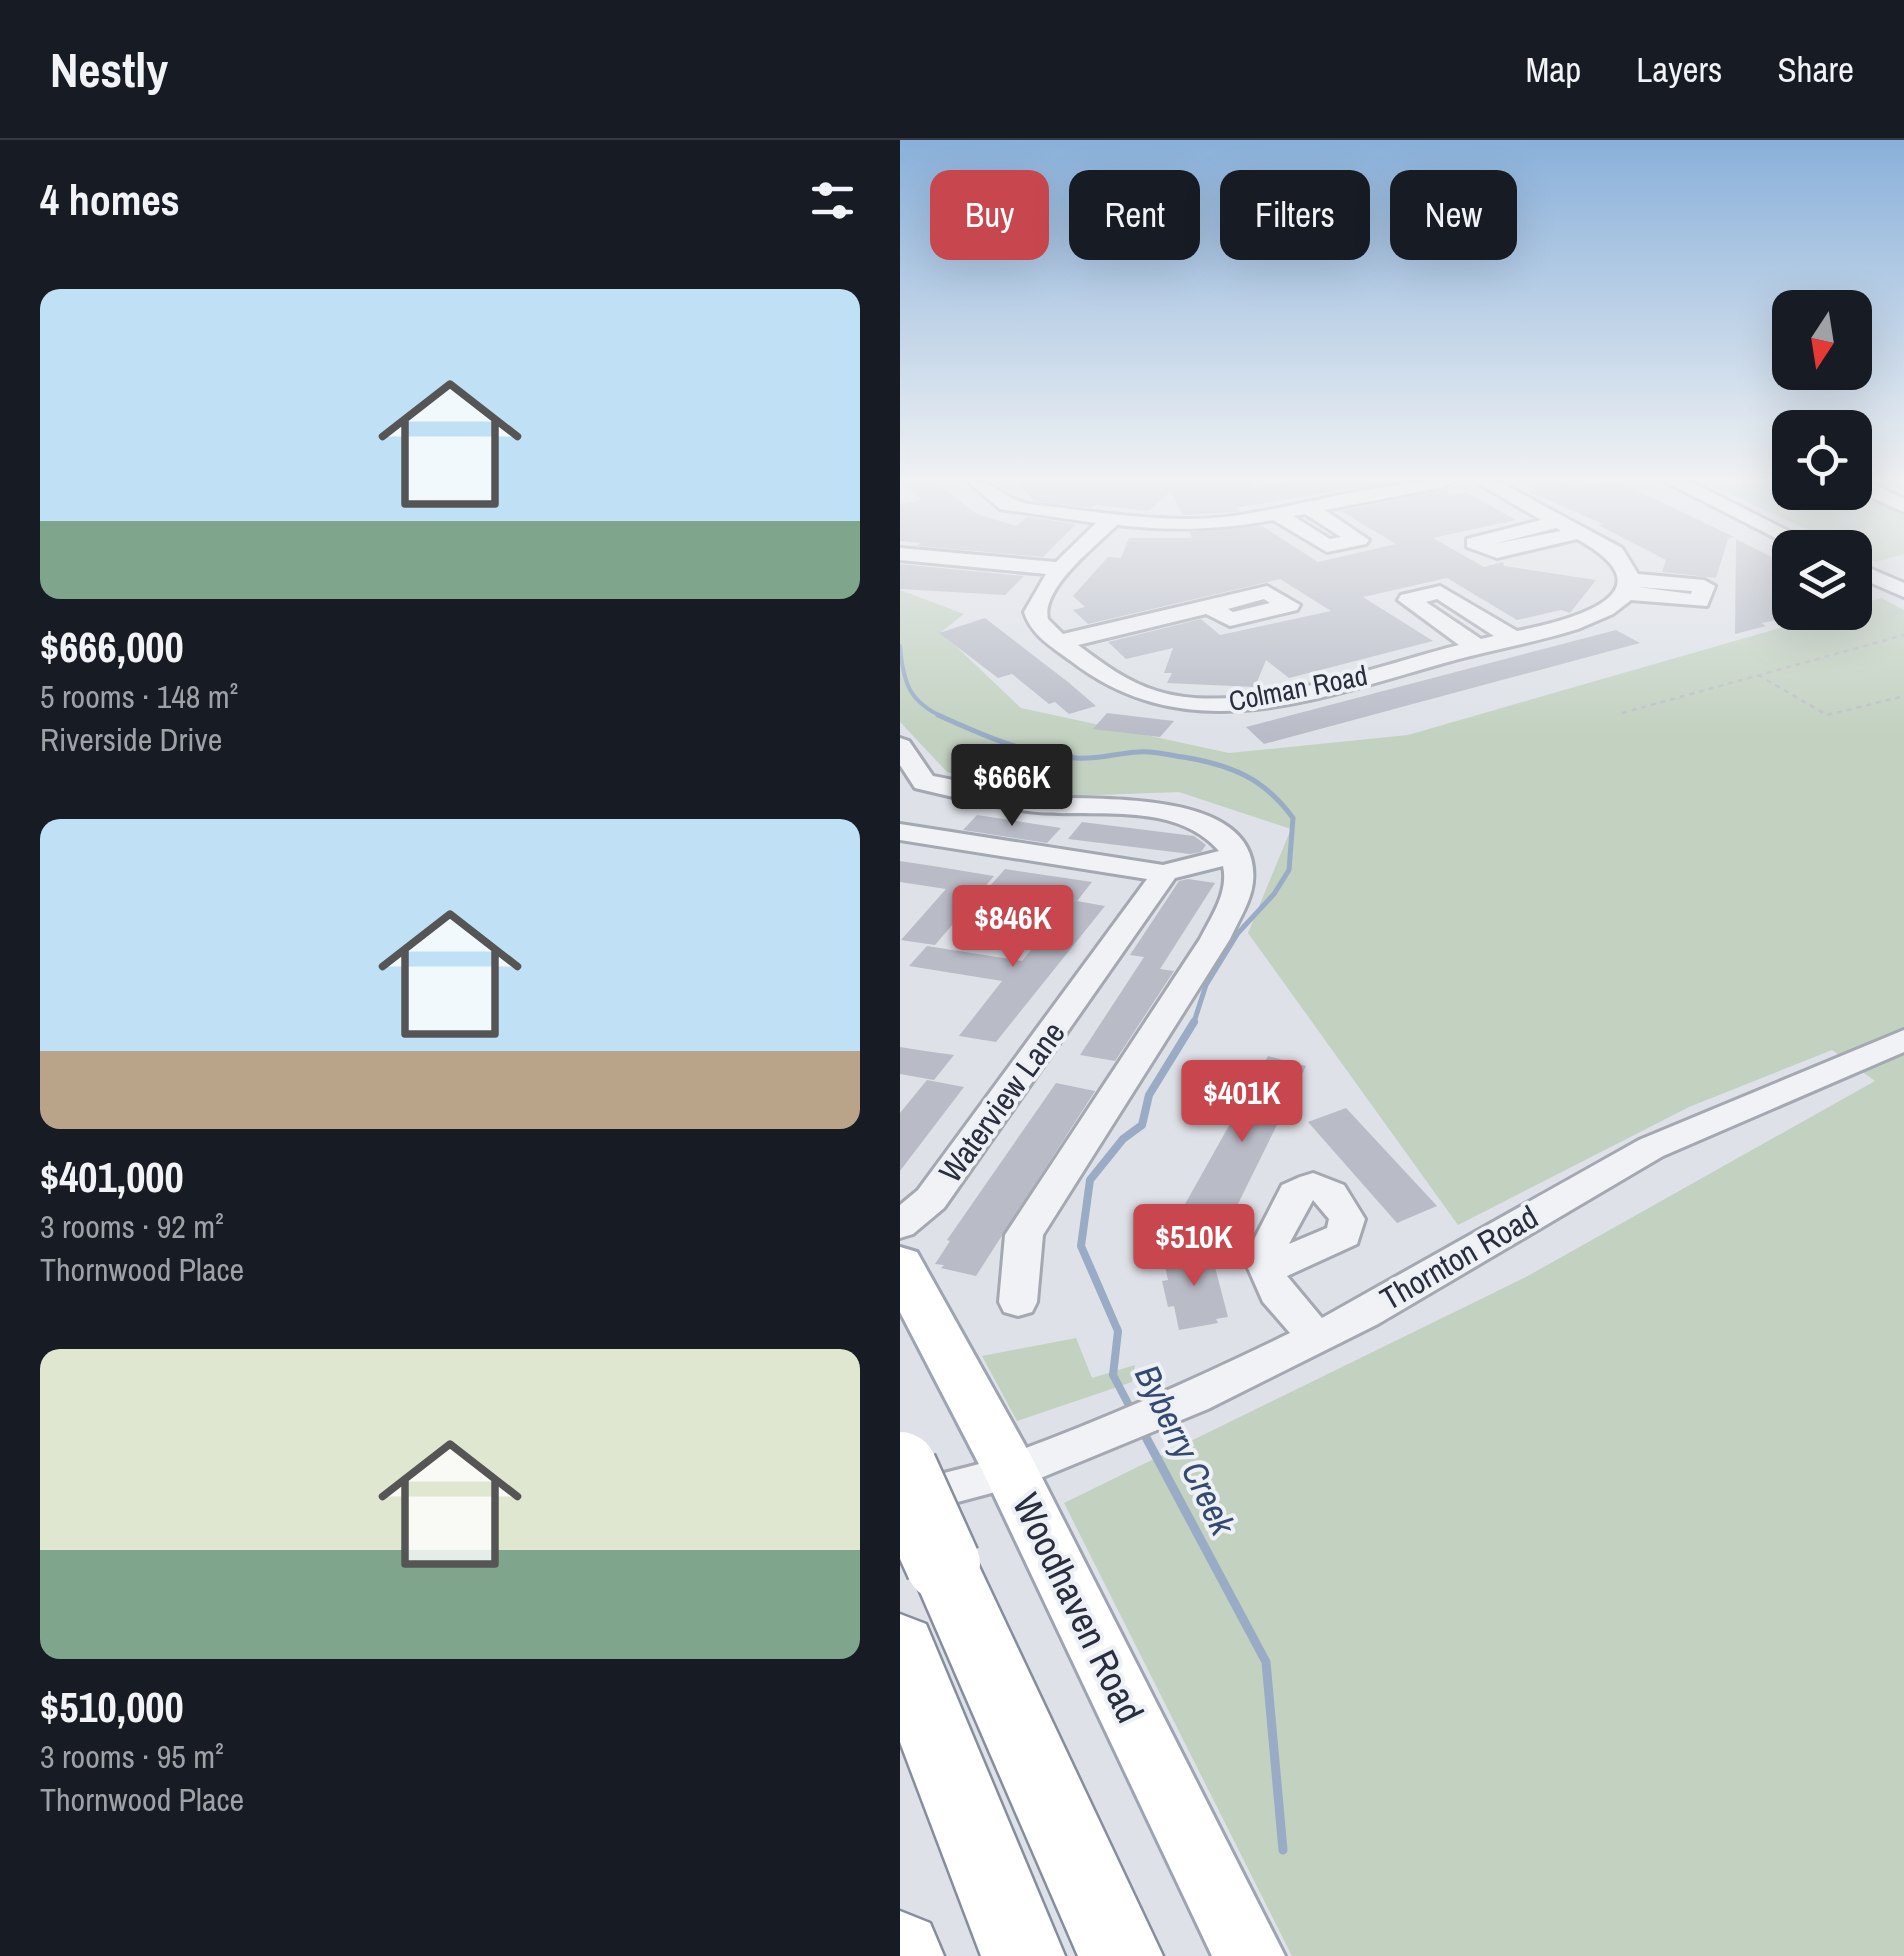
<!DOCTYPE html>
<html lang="en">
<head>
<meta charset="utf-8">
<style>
  body { margin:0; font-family:"Archivo Narrow",sans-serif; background:#20242c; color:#f1f3f6; height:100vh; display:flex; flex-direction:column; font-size:38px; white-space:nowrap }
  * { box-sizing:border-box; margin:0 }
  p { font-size:32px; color:#9ea1a6 }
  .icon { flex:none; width:55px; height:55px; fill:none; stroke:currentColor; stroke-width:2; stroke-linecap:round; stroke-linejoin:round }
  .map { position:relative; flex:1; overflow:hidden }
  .details { display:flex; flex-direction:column; background:#171b24; width:900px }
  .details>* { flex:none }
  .top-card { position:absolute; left:30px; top:30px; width:822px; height:90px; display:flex; gap:20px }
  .needle { width:65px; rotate:192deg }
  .buttons { position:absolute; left:872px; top:150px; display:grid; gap:20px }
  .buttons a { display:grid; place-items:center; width:100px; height:100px; border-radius:20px; background:#171b24; box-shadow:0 10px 40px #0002; font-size:50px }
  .price { position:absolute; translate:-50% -85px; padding:0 22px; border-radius:10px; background:#c8474e; color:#fff; font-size:32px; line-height:65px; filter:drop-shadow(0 2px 5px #0008) }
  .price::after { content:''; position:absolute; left:50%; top:60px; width:30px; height:22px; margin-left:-15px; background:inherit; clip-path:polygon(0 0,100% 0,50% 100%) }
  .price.active { background:#222; color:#fff }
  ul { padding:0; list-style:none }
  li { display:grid; align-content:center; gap:20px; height:530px; padding:0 40px }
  li span { display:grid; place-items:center; height:310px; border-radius:20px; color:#555 }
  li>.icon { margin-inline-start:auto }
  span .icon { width:180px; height:180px; fill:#fffc; stroke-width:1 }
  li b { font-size:42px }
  h2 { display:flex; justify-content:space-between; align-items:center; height:120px; padding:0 40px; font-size:42px }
  .pill { padding:0 35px; border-radius:20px; background:#171b24; box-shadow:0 10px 40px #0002; font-size:35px; line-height:90px }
  .pill.active { background:#c8474e; color:#fff }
  header { display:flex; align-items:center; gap:60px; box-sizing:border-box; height:140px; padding:0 50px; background:#171b24; border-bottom:2px solid #363941 }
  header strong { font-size:48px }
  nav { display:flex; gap:55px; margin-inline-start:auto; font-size:35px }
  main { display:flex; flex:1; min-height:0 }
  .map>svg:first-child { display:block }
  .green { fill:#c2d1c0 }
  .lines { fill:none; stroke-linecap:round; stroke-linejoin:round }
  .stream-far3 { stroke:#9aabc6; stroke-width:4 }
  .stream-far2 { stroke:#9aabc6; stroke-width:5 }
  .stream-far1 { stroke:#9aabc6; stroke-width:8 }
  .stream { stroke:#9aabc6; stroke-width:9 }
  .building { fill:#b9bcc7 }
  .minor-casing { stroke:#a4a8b1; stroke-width:6 }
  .major-casing { stroke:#9ea4b2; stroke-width:6 }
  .highway-casing { stroke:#868d9d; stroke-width:5 }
  .path { stroke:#bdbfc6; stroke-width:2.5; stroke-dasharray:5 5; stroke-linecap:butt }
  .minor { fill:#f1f2f6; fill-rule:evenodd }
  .major { fill:#fff; fill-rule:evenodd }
  .highway { fill:#fff; fill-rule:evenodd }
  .highway-bridge-casing { stroke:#868d9d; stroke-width:79; stroke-linecap:butt }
  .highway-bridge { stroke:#fff; stroke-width:74 }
  .labels { text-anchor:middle; stroke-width:8; stroke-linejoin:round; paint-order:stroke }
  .far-street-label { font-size:28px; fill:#282e3d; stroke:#edf0f5 }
  .street-label { font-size:32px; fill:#282e3d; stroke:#edf0f5 }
  .water-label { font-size:35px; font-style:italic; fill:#34496f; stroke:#edf0f5 }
  .near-street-label { font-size:38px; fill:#282e3d; stroke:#edf0f5 }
</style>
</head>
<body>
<header>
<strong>Nestly</strong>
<nav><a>Map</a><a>Layers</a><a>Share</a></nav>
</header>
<main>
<section class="details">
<h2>4 homes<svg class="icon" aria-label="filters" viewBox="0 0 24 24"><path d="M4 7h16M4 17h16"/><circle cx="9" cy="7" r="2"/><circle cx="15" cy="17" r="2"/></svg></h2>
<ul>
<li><span style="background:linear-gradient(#bfe0f5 75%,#7fa58c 0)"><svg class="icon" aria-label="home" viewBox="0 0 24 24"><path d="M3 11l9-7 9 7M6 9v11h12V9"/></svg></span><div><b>$666,000</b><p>5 rooms · 148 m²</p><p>Riverside Drive</p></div></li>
<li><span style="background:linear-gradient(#bfe0f5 75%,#b9a48a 0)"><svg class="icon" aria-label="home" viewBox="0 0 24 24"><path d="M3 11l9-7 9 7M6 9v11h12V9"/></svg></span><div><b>$401,000</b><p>3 rooms · 92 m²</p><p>Thornwood Place</p></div></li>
<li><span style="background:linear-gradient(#dfe7d0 65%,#7fa58c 0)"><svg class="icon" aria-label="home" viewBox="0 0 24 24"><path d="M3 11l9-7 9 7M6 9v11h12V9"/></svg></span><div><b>$510,000</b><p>3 rooms · 95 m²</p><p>Thornwood Place</p></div></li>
</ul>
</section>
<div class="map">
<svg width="1004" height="1816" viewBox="0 0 1004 1816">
  <rect width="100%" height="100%" fill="#dee1e7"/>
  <g class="green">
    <polygon points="803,341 890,341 890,352 955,351 1004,372 1004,414 976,422 955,412 955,408 945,407"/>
    <polygon points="0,450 64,474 41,492 121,568 329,613 508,595 932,473 955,472 955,466 981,458 1004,470 1004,1816 392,1816 164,1363 626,1137 975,941 932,910 789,967 558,1085 348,793 391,689 279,652 143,657 47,632 0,582"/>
    <polygon points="176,1198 192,1238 235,1225 232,1242 117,1281 82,1216"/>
  </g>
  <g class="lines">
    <path class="stream-far3" d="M0 506C3 542 9 562 43 577"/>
    <path class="stream-far2" d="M38 575C82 595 127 615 176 618 196 620 218 613 238 612 252 610 268 615 283 617 331 625 364 638 393 678L389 730 374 754 338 793 306 845 293 885"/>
    <polyline class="stream-far1" points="233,1273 213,1235 218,1191 181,1106 190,1040 223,999 242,985 249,955 294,882"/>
    <polyline class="stream" points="241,1288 366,1522 383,1710"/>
  </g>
  <g class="building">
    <polygon points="0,341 33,341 77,374 116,386 127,377 176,384 143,417 17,406 21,403 0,401 0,364 22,360"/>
    <polygon points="117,341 349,341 351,349 386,341 496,341 335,368 340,371 334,372 283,375 271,351 249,371 195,365 192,368 134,361"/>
    <polygon points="621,341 662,341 676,348 717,341 834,397 828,399 816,438 762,432 766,420 698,385 703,384 628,351 636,350"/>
    <polygon points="548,349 549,356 566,352 616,380 533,398 584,427 603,422 604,426 696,440 670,473 661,470 617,480 547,438 463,457 533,501 389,538 366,520 355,547 267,543 272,533 264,533 273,508 226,519 208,502 301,479 320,495 431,471 380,439 188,484 173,470 185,467 173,456 208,417 221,418 229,398 292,398 289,392 362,386 418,422 496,404 441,371"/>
    <polygon points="836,399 890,426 890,472 906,475 861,483 866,486 835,494"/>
    <polygon points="0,424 124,436 105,455 0,449"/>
    <polygon points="85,478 168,542 196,566 169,574 155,562 149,564 112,534 98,538 39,493"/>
    <polygon points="716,490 740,503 364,604 346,587"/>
    <polygon points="207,573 240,577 274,581 260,597 193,589"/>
    <polygon points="77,675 161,688 147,703 63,690"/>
    <polygon points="182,682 294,696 306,705 301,712 290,714 168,699"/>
    <polygon points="0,721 33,726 94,736 35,805 1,800 46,749 0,742"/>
    <polygon points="105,729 192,742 177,761 89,747"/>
    <polygon points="288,739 315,743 260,829 274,831 215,921 180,915 244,817 230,815 279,741"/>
    <polygon points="171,760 205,766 96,902 59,896 102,841 9,826 27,806 122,821"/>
    <polygon points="0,907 25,911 54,915 34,940 0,934"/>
    <polygon points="368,916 406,926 337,1066 332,1065 321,1087 275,1082"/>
    <polygon points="27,940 64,947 0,1031 0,973"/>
    <polygon points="156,943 195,951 76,1136 41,1128 44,1125 35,1124 50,1101 47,1100"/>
    <polygon points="446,968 537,1066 497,1083 408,982"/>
    <polygon points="310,1108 328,1177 316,1179 318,1183 279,1190 274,1166 268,1167 262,1141 268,1140 263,1117"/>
  </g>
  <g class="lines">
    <defs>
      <g id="minor">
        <path d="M67 341C96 341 102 358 128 364 195 371 266 385 334 376 407 365 479 341 553 341L544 347 425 370 469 400 466 404 427 412 373 380C320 390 270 391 217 385 196 406 141 448 148 479L163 494 367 446 400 465 397 470 330 486 306 474 178 505C202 523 227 542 257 551 340 578 476 526 559 505L498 460 501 455 540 446 617 491C672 480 775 453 677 399L597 418 567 407V399L641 380 574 341H598L722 408 738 434 804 440 815 446 807 466 731 460 713 474 678 489C634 503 589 510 544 523 417 559 287 611 171 521 152 507 131 495 124 472L146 434 0 420V408L156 422 196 383 100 369ZM405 374 441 397 430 399 393 376ZM656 388 661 391 594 404ZM738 447 792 451 791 454ZM364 459 370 463 333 472 328 469ZM537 459 594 496 581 499 526 462Z"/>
        <polygon points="764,341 789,341 922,408 895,408"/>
        <polygon points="955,341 967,341 1004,359 1004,372 955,350"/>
        <polygon points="955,422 1004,443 1004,457 955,436"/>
        <path d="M0 598 9 601 33 636C71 643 108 655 147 657 204 661 362 649 353 742 351 762 338 781 330 799L143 1095 137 1162 132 1172 118 1176 104 1172 99 1162 105 1095 300 799C311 777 329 752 323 726L275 738 44 1068 13 1094 0 1098V1065L18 1050 247 739 0 700V684L263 725 319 711C274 659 190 679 128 671 90 666 52 657 15 648L0 625Z"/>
        <path d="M1004 890V912L763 1016 478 1184 308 1269 126 1344 50 1364 9 1380 0 1377V1347C36 1332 74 1328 110 1314 205 1279 298 1238 390 1193L363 1162 344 1119 382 1045 400 1037 413 1033 444 1045 465 1079 457 1104 387 1136 422 1178 739 1000ZM413 1060 429 1079 427 1088 389 1104Z"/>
      </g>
      <polygon id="major" points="0,1107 17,1112 131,1316 385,1816 312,1816 83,1332 0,1172"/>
      <g id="highway">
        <polygon points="43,1395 68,1403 263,1816 178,1816 8,1424 18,1403"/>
        <polygon points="0,1474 26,1484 165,1816 81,1816 0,1602"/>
        <polygon points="0,1771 30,1783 44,1816 0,1816"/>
      </g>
    </defs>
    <use href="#minor" class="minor-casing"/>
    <use href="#major" class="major-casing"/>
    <use href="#highway" class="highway-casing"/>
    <g class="path">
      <polyline points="858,535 927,575 1004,556"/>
      <polyline points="722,573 1004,495"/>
    </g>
    <use href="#minor" class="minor"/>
    <use href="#major" class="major"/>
    <use href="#highway" class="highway"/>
    <defs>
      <polyline id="highway-bridge" points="0,1329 43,1424"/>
    </defs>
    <use href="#highway-bridge" class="highway-bridge-casing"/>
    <use href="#highway-bridge" class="highway-bridge"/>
  </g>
  <linearGradient id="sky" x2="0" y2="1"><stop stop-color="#89b0da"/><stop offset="0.57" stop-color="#f0f2f4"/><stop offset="1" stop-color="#f0f2f4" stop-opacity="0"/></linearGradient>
  <rect width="1004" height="596" fill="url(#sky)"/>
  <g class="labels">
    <g class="far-street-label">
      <text transform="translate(398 548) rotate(-11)" y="10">Colman Road</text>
    </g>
    <g class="street-label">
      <text transform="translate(102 962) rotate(-54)" y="11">Waterview Lane</text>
      <text transform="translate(559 1118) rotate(-30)" y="11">Thornton Road</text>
    </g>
    <g class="water-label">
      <text transform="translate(285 1310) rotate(64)" y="12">Byberry Creek</text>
    </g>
    <g class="near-street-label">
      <text transform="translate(178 1468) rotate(64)" y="13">Woodhaven Road</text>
    </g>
  </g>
</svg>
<div class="buttons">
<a><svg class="needle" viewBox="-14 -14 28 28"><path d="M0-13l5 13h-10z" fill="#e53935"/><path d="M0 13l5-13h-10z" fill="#9ea1a6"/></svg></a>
<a><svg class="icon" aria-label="locate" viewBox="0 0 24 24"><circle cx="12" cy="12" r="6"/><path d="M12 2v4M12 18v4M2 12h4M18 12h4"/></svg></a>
<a><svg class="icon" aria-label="layers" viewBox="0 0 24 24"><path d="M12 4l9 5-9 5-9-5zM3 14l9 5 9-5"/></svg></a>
</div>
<b class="price active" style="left:112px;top:689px">$666K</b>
<b class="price" style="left:113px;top:830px">$846K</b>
<b class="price" style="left:342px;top:1005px">$401K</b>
<b class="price" style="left:294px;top:1149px">$510K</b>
<div class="top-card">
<a class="pill active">Buy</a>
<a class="pill">Rent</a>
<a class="pill">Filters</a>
<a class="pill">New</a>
</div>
</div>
</main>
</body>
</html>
